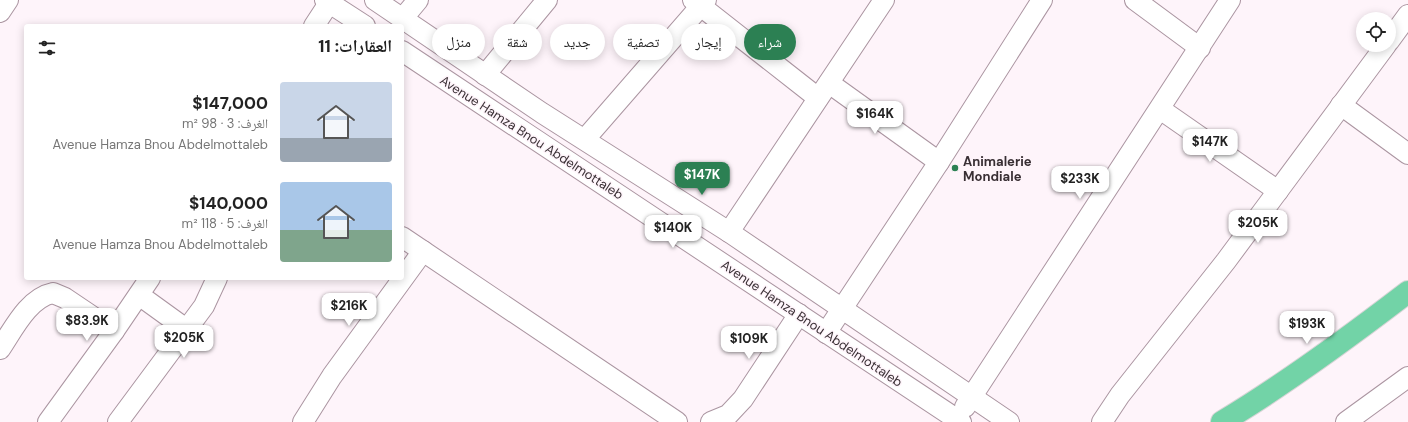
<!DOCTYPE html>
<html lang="ar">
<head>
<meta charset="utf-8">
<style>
  body { margin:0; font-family:"DM Sans","Noto Naskh Arabic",sans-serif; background:#f6f6f6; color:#222; direction:rtl; height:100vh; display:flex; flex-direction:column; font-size:15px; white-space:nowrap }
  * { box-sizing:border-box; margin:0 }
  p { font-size:13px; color:#767676 }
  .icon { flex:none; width:22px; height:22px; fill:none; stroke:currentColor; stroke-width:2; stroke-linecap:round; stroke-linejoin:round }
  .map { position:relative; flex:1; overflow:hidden; direction:ltr }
  .panel { position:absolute; left:24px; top:24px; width:380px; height:256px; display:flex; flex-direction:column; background:#fff; border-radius:4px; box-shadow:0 2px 10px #0003; direction:rtl }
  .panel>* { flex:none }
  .top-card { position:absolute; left:416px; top:24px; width:380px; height:36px; direction:rtl; display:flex; gap:8px }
  .fabs { position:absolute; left:1356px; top:12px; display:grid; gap:8px }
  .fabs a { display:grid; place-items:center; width:40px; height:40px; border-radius:50%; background:#fff; box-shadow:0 2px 10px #0003; font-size:20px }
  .price { position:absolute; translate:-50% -34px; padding:0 9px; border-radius:8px; background:#fff; color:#222; font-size:13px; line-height:26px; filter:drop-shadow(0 1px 2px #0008) }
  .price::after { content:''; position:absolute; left:50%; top:24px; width:12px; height:9px; margin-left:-6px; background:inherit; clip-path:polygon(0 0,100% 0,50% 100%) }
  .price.on { background:#2c8053; color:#fff }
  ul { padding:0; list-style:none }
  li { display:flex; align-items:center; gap:12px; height:100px; padding:0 12px }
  li span { display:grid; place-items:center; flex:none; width:112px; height:80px; border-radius:4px; color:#555 }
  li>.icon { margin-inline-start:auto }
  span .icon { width:48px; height:48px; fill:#fffc; stroke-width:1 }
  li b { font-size:17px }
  h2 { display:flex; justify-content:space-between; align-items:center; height:48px; padding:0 12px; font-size:17px }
  .chip { padding:0 14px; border-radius:18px; background:#fff; box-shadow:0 2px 10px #0003; font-size:14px; line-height:36px }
  .chip.on { background:#2c8053; color:#fff }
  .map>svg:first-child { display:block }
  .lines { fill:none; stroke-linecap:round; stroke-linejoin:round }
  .minor-casing { stroke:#ab95a1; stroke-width:22 }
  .major-casing { stroke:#d7d5d6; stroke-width:24 }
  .minor { stroke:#fff; stroke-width:20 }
  .major { stroke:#72d3a7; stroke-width:22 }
  .poi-dot { fill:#2c8053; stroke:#fef4fa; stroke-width:1.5 }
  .labels { text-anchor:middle; stroke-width:3; stroke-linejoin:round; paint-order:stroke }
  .street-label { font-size:13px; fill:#392f34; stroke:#fef4fa }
  .poi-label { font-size:13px; font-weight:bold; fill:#392f34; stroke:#fef4fa; text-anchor:start }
</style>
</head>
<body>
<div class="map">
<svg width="1408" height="422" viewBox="0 0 1408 422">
  <rect width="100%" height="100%" fill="#fef4fa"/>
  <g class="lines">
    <defs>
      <g id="minor">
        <polyline points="325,0 365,26"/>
        <polyline points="375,0 542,113 729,232 1009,422"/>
        <polyline points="693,0 818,98"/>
        <polyline points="1135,0 1200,48"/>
        <polyline points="0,12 8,0"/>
        <polyline points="403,18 418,0"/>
        <polyline points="314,26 331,0"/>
        <polyline points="1389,41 1408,15"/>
        <polyline points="402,51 961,422"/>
        <polyline points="485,75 547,0"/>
        <polyline points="829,83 939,162"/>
        <polyline points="1341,105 1408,154"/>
        <polyline points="1160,109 1278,191"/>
        <polyline points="585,139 706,0"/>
        <polyline points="729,232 884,0"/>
        <polyline points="402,237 677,422"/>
        <polyline points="139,295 186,329"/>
        <polyline points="826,333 939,162 1042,0"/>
        <path d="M0 349C13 330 28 298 53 293L65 298 114 331"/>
        <polyline points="965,407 1230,0"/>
        <polyline points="48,422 114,331 150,278"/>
        <polyline points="118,422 204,306 217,278"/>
        <polyline points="303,422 332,376 423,251"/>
        <polyline points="711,422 728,415 743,399 799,314"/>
        <polyline points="1102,422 1120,395 1226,261 1386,45"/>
        <polyline points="1346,422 1408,377"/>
      </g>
      <path id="major" d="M1222 422C1287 383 1348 338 1408 292"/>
    </defs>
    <use href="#minor" class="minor-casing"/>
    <use href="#major" class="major-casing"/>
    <use href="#minor" class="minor"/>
    <use href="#major" class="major"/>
  </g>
  <circle class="poi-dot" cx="955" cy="168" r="4"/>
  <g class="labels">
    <g class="street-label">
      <text transform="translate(532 137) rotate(33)" y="5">Avenue Hamza Bnou Abdelmottaleb</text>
      <text transform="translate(812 323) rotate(34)" y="5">Avenue Hamza Bnou Abdelmottaleb</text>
    </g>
    <g class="poi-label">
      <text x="963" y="166">Animalerie<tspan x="963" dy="15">Mondiale</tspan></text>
    </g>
  </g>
</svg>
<div class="fabs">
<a><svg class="icon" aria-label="locate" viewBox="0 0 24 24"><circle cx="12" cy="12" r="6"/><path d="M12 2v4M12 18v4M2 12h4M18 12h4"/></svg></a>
</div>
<b class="price" style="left:875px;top:135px">$164K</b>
<b class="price" style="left:1210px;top:163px">$147K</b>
<b class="price on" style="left:702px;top:196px">$147K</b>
<b class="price" style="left:1080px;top:200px">$233K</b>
<b class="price" style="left:1258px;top:244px">$205K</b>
<b class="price" style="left:673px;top:249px">$140K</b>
<b class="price" style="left:349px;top:327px">$216K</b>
<b class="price" style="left:87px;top:342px">$83.9K</b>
<b class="price" style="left:1307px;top:345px">$193K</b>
<b class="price" style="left:184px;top:359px">$205K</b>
<b class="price" style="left:749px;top:360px">$109K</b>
<div class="top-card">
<a class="chip on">شراء</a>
<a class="chip">إيجار</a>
<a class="chip">تصفية</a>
<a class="chip">جديد</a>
<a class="chip">شقة</a>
<a class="chip">منزل</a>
</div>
<section class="panel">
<h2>العقارات: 11<svg class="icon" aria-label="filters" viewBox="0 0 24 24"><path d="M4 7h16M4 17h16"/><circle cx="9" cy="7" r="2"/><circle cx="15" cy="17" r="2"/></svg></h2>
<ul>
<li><span style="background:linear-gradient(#c9d6e8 70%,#9aa5b1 0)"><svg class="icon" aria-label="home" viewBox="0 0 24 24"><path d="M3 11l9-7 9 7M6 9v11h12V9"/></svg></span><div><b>$147,000</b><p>الغرف: 3 · 98 m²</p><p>Avenue Hamza Bnou Abdelmottaleb</p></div></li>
<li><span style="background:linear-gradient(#a9c7e8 60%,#7fa58c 0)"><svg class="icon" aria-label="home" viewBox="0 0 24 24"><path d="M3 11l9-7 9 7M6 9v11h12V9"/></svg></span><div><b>$140,000</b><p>الغرف: 5 · 118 m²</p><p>Avenue Hamza Bnou Abdelmottaleb</p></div></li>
</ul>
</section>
</div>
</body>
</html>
